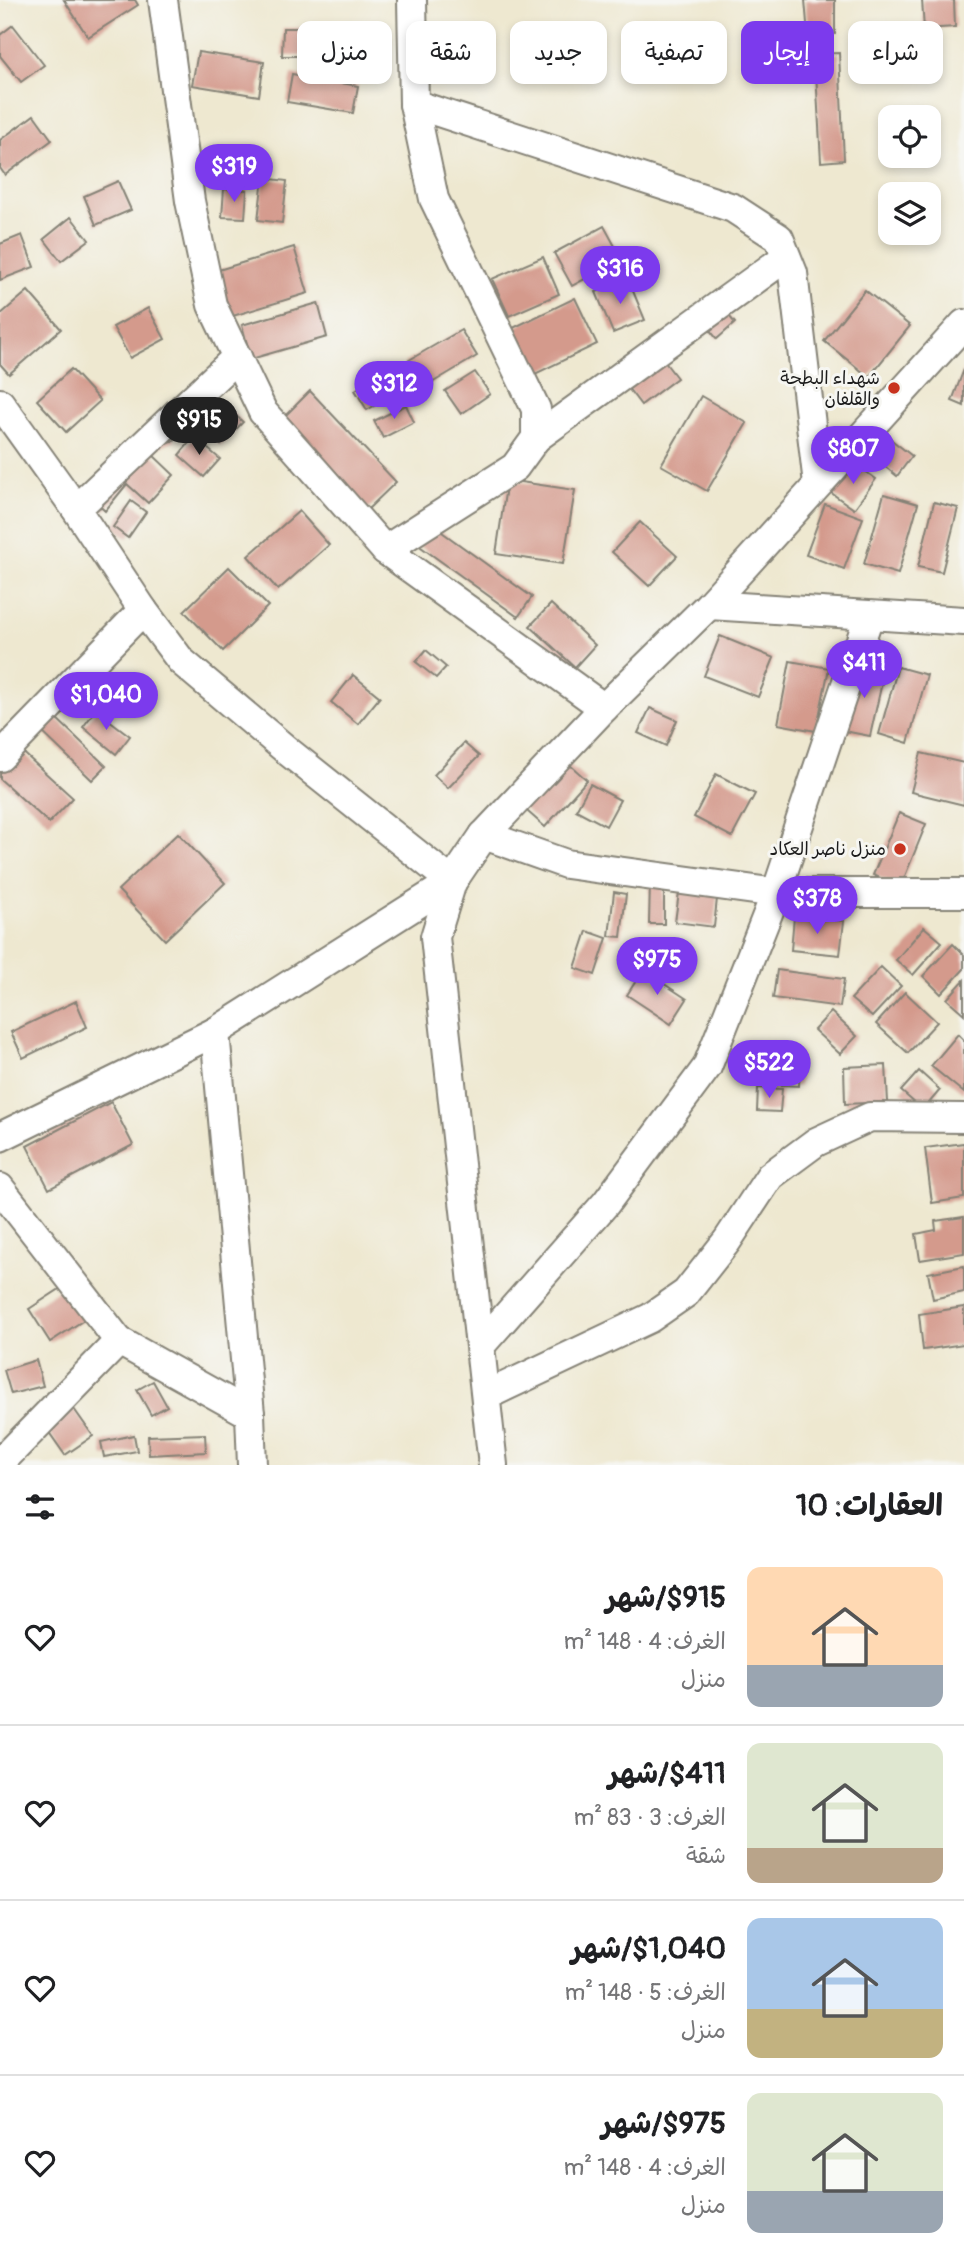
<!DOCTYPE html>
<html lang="ar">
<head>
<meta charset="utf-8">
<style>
  body { margin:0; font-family:Pangolin,"Playpen Sans Arabic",sans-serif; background:#f6f6f6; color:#202124; direction:rtl; height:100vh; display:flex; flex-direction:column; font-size:26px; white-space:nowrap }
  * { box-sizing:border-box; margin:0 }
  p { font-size:23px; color:#757577 }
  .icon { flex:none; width:38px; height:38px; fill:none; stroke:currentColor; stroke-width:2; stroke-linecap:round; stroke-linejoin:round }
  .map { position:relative; height:1465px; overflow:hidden; direction:ltr }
  .side { display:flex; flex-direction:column; background:#fff; flex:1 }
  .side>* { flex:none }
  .top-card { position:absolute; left:21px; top:21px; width:922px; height:63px; direction:rtl; display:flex; gap:14px }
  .buttons { position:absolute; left:878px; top:105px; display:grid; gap:14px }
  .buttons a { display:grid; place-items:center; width:63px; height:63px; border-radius:14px; background:#fff; box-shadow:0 4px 10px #0003; font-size:35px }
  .price { position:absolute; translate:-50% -60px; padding:0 16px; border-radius:24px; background:#7c3aed; color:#fff; font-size:23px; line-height:46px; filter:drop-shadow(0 2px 4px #0008) }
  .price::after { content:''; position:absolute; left:50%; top:42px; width:21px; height:16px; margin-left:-10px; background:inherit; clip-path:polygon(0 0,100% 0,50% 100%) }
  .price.current { background:#222; color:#fff }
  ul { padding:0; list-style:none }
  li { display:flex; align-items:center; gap:21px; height:175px; padding:0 21px }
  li+li { border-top:2px solid #e0e0e0 }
  li span { display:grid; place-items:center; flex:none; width:196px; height:140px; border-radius:14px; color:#555 }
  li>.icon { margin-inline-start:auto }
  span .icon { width:84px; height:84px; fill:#fffc; stroke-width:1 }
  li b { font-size:30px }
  h2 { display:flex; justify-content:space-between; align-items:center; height:84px; padding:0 21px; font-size:30px }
  .tag { padding:0 24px; border-radius:14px; background:#fff; box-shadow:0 4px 10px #0003; font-size:24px; line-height:63px }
  .tag.current { background:#7c3aed; color:#fff }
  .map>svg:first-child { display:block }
  .building { fill:#d49a8c }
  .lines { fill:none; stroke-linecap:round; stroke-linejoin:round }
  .minor-casing { stroke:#858276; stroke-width:32 }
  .minor { stroke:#fff; stroke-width:28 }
  .poi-dot { fill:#c8321e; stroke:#f6f6f2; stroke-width:2.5 }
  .labels { text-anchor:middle; stroke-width:6; stroke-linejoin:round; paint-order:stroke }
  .poi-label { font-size:18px; fill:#1c1c1c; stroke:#f6f6f2; text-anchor:end }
</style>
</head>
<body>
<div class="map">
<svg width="964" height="1465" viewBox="0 0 964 1465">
  <rect width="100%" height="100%" fill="#f6f6f2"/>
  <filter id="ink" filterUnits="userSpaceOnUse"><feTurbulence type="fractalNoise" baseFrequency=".0143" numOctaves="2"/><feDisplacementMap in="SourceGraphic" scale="14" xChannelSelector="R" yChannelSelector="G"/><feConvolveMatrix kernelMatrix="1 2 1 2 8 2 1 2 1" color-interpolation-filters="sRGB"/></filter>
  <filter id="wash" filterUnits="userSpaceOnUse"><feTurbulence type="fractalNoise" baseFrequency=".00686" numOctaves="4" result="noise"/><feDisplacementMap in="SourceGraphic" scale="28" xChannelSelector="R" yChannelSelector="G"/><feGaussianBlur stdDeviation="1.57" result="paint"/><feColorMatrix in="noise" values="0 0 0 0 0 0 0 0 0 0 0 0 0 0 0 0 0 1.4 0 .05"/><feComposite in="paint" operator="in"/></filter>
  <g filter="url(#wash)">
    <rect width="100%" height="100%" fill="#eee8d0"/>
    <g id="blocks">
      <g class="building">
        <polygon points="64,0 135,0 138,5 88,37"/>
        <polygon points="805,0 835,0 835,34 808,35"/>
        <polygon points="922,0 954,0 955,27 924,29"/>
        <polygon points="13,25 44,65 21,82 0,56 0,35"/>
        <polygon points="283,28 345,28 345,56 282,56"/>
        <polygon points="198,52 264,62 259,96 192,85"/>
        <polygon points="839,53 844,160 821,162 815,54"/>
        <polygon points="292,74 358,86 353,113 287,102"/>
        <polygon points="34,115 52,140 5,175 0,168 0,140"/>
        <polygon points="263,178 287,181 282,223 258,220"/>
        <polygon points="118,181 131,210 96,225 84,196"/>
        <polygon points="224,189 247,190 245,218 222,217"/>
        <polygon points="71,217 89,240 61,261 44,239"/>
        <polygon points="604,226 622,259 572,286 554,253"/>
        <polygon points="22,235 34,267 0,280 0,244"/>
        <polygon points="294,247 308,293 213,322 199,276"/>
        <polygon points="543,257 559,294 509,316 492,279"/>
        <polygon points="628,279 645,320 613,333 596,292"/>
        <polygon points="865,290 910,326 869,377 824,341"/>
        <polygon points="28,291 61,329 9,374 0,364 0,315"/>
        <polygon points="575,298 597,344 533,375 511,329"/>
        <polygon points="318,303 327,337 251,359 242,325"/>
        <polygon points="718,303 735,323 717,339 700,318"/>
        <polygon points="148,308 165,339 130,358 113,327"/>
        <polygon points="461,330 477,356 420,390 404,363"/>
        <polygon points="654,348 677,378 641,405 618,375"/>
        <polygon points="71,369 100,401 66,432 37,400"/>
        <polygon points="391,369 403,389 367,410 355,390"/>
        <polygon points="964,369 964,406 952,401"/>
        <polygon points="475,372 490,394 461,414 445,391"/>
        <polygon points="310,391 396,482 367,510 282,419"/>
        <polygon points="701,396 747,423 707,491 661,465"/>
        <polygon points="224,405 243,422 221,445 203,428"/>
        <polygon points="406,405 414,422 383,438 374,421"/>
        <polygon points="153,421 176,440 159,447 153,455 174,475 148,503 127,484 105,511 94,501"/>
        <polygon points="884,434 912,456 897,476 868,453"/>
        <polygon points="194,437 220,459 204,477 179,455"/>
        <polygon points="852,462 876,479 854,509 830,492"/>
        <polygon points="507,480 575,490 563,564 496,554"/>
        <polygon points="884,494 918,504 898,574 864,564"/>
        <polygon points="131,501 146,512 128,538 113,527"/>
        <polygon points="934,502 958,508 942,572 918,567"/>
        <polygon points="825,504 863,518 844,569 806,555"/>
        <polygon points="299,511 329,545 278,590 248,556"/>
        <polygon points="417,514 532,597 518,617 403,534"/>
        <polygon points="640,522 677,556 649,586 612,552"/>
        <polygon points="229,567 268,606 223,651 184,611"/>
        <polygon points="551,604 595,645 575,667 530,626"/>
        <polygon points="720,636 774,658 758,697 704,676"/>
        <polygon points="426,650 446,667 436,678 416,662"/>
        <polygon points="790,661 829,668 816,731 778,724"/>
        <polygon points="859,663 885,669 870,736 844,731"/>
        <polygon points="898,667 927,675 908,743 879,734"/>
        <polygon points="353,675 380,697 358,724 331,702"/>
        <polygon points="650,708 677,720 666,746 638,733"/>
        <polygon points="96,710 130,736 116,754 83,727"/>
        <polygon points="51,713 106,766 92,780 38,728"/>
        <polygon points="464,743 479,756 448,788 434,775"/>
        <polygon points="17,747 73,798 49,823 0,779 0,765"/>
        <polygon points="921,753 964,763 964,805 911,792"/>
        <polygon points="561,757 587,780 545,827 519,804"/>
        <polygon points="716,774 755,794 732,837 694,817"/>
        <polygon points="590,784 620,800 606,826 576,810"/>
        <polygon points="899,813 926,824 901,886 873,875"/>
        <polygon points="178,833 225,883 165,940 118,890"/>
        <polygon points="650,882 664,882 664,924 649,924"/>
        <polygon points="680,885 718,889 714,927 675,922"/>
        <polygon points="614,892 626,894 621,937 609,936"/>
        <polygon points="794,917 844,921 840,955 791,950"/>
        <polygon points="924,927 942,942 913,975 896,960"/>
        <polygon points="587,931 607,938 595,975 575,968"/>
        <polygon points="953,944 964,955 964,969 941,994 923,976"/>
        <polygon points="881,967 901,986 872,1017 851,999"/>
        <polygon points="643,970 687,999 671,1024 627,995"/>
        <polygon points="777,970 844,979 840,1007 773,998"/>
        <polygon points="964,980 964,1014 947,999"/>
        <polygon points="905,992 937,1022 908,1053 876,1024"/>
        <polygon points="76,1001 87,1027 23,1058 11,1032"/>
        <polygon points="831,1012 857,1036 840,1054 814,1030"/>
        <polygon points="958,1034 964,1040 964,1093 931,1066"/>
        <polygon points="767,1051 801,1053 799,1086 765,1084"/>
        <polygon points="886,1065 888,1102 845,1104 844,1067"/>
        <polygon points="919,1071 940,1090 923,1110 901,1091"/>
        <polygon points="758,1088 782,1089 780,1112 757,1111"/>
        <polygon points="111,1102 133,1145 49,1189 27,1146"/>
        <polygon points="964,1143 964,1198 932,1203 925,1148"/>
        <polygon points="964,1217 964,1253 920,1260 916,1234 936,1230 935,1221"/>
        <polygon points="964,1266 964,1292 933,1299 928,1273"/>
        <polygon points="66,1285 87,1318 50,1342 29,1309"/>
        <polygon points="964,1307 964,1344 923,1350 919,1314"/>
        <polygon points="36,1360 43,1386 11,1394 4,1370"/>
        <polygon points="153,1381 167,1406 151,1415 137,1390"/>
        <polygon points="74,1409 93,1436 65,1455 46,1428"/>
        <polygon points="205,1434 206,1452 149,1455 148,1436"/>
        <polygon points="134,1435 137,1451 104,1457 101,1442"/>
      </g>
    </g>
  </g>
  <g filter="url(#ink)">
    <use href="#blocks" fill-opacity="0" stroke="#858276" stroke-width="2"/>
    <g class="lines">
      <defs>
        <g id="minor">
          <polyline points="163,0 190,201 212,305 263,412 385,550 604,708"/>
          <polyline points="414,104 733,208 779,238 793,273 818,484"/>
          <polyline points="0,403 76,509 143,610 181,661 290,753 452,882"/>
          <polyline points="536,438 786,257"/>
          <polyline points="76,509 237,357"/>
          <polyline points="385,550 515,467 536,438 536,409 434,199 414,104 412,0"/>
          <polyline points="709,605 964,621"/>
          <polyline points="0,757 143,610"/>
          <polyline points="484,835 566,864 776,893 964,893"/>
          <polyline points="215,1032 250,1414 252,1465"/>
          <polyline points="0,1137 215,1032 452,882"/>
          <polyline points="0,1188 119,1341 250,1414"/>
          <polyline points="481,1345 606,1203 707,1067 776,893 869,616"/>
          <polyline points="487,1395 650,1318 686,1293 727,1241 770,1176 816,1142 870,1117 964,1118"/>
          <polyline points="0,1463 119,1341"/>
          <polyline points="493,1465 435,937 452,882 484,835 604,708 709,605 964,324"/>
        </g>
      </defs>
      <use href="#minor" class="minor-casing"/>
      <use href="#minor" class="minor"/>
    </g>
  </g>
  <g class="poi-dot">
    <circle cx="894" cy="388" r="7"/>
    <circle cx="900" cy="849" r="7"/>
  </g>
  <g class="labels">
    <g class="poi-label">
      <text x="880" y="384">شهداء البطحة<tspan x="880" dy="21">والقلفان</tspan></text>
      <text x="886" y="855">منزل ناصر العكاد</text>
    </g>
  </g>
</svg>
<div class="buttons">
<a><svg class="icon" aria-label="locate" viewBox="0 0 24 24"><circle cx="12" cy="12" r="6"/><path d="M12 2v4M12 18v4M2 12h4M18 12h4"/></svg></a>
<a><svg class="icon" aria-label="layers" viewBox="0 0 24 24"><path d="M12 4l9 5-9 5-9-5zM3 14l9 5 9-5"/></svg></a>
</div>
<b class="price" style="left:234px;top:204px">$319</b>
<b class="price" style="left:620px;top:306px">$316</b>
<b class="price" style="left:394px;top:421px">$312</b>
<b class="price current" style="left:199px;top:457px">$915</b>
<b class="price" style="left:853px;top:486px">$807</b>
<b class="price" style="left:864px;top:700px">$411</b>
<b class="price" style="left:106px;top:732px">$1,040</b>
<b class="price" style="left:817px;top:936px">$378</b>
<b class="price" style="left:657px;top:997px">$975</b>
<b class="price" style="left:769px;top:1100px">$522</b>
<div class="top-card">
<a class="tag">شراء</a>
<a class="tag current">إيجار</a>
<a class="tag">تصفية</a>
<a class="tag">جديد</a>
<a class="tag">شقة</a>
<a class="tag">منزل</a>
</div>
</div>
<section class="side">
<h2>العقارات: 10<svg class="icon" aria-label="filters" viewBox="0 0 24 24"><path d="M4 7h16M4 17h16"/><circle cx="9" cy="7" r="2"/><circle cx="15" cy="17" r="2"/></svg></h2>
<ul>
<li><span style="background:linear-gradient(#ffd9b3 70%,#9aa5b1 0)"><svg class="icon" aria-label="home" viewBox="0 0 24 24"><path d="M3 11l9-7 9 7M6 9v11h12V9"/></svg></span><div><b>$915/شهر</b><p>الغرف: 4 · 148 m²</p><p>منزل</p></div><svg class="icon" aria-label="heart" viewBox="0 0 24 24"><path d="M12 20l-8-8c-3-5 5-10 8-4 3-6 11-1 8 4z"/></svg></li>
<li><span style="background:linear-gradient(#dfe7d0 75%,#b9a48a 0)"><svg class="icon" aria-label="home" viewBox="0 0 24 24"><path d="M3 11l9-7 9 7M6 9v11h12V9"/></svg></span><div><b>$411/شهر</b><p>الغرف: 3 · 83 m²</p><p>شقة</p></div><svg class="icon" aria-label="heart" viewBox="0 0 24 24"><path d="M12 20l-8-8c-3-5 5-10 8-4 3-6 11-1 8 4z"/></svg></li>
<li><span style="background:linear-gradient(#a9c7e8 65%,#c2b280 0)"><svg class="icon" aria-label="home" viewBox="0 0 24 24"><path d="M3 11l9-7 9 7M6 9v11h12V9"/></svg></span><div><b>$1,040/شهر</b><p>الغرف: 5 · 148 m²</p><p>منزل</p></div><svg class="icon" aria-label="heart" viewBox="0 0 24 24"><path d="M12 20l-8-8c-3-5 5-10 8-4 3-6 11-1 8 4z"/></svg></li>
<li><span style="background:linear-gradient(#dfe7d0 70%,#9aa5b1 0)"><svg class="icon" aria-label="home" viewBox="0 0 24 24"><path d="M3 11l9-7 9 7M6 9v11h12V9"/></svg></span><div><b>$975/شهر</b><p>الغرف: 4 · 148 m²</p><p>منزل</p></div><svg class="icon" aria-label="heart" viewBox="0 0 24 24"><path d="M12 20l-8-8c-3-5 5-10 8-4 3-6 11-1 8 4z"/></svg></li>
</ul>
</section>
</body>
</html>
